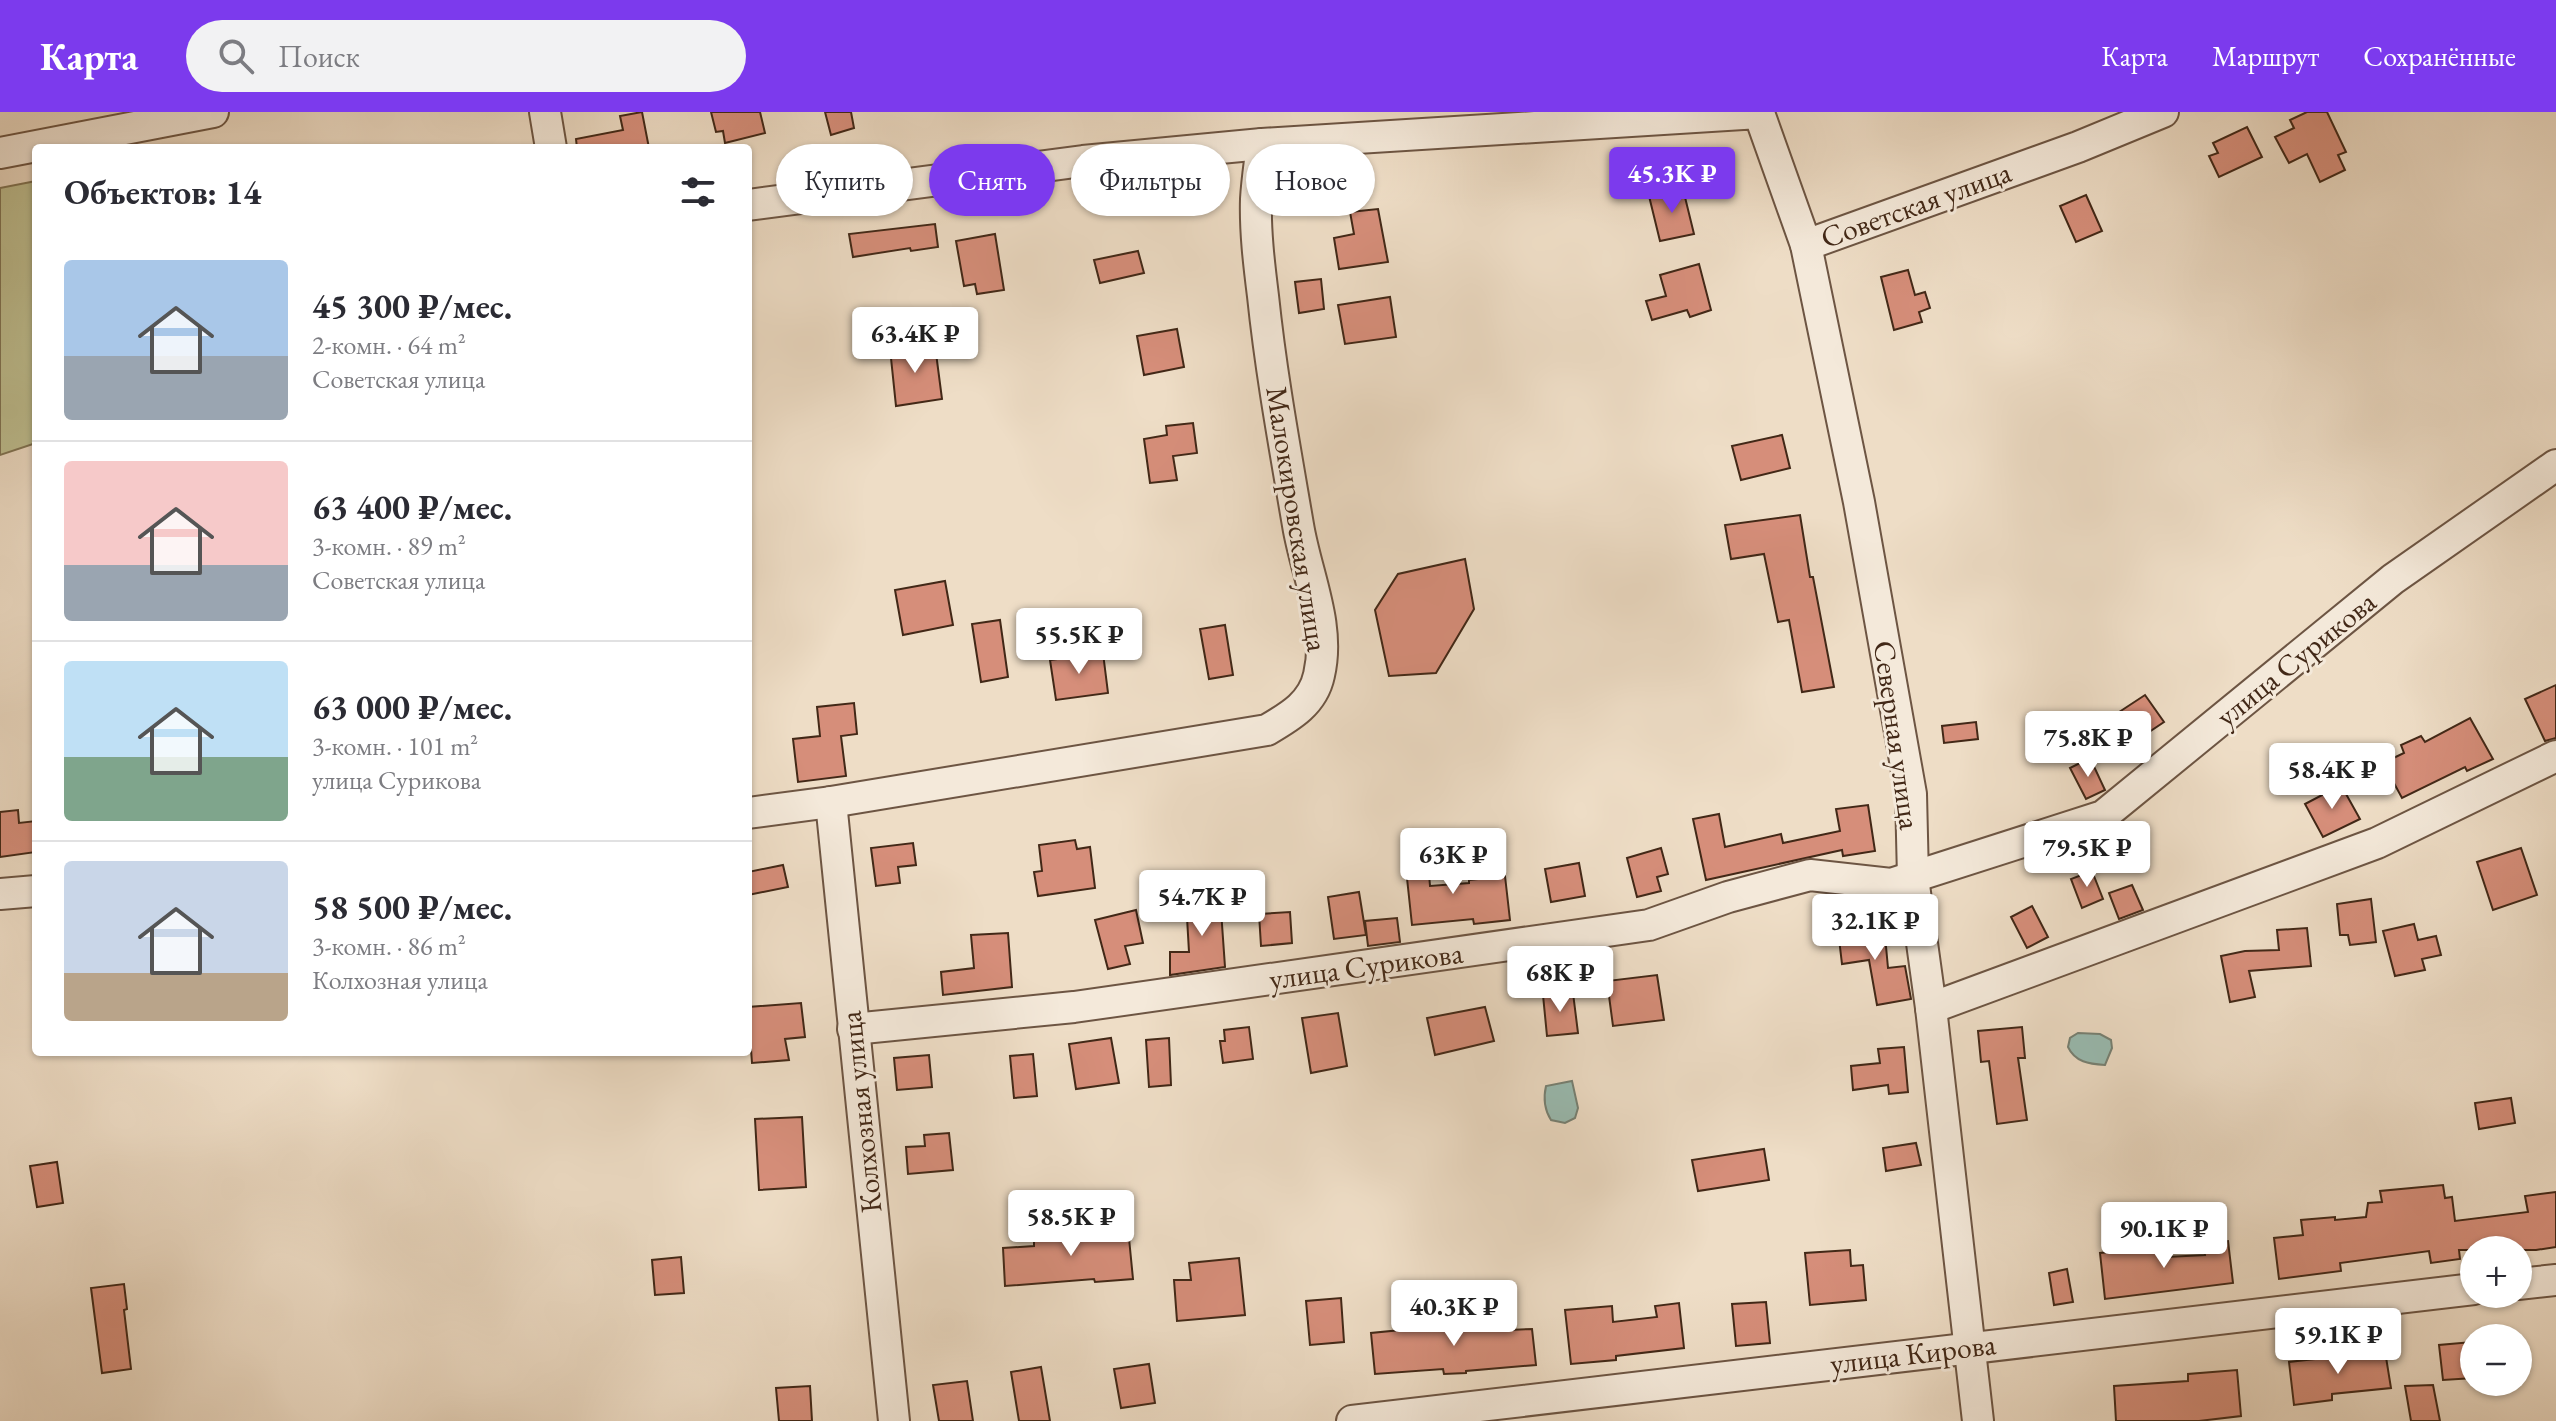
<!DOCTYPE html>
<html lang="ru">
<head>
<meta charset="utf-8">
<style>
  body { margin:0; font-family:"EB Garamond",serif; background:#f2f2f3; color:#2b2b33; height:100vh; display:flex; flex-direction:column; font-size:30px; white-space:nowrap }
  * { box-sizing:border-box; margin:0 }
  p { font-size:26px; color:#7c7c81 }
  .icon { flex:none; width:44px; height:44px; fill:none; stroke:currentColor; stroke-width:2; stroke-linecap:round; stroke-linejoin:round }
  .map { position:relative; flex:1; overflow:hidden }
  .sheet { position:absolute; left:32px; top:32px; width:720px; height:912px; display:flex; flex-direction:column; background:#fff; border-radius:8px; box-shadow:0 2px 6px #0004 }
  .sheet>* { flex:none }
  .guide { position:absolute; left:776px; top:32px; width:760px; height:72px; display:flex; gap:16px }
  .tools { position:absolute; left:2460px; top:1124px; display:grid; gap:16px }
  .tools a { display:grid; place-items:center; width:72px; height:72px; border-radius:50%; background:#fff; box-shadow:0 2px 6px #0004; font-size:40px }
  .price { position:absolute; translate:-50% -68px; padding:0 18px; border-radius:8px; background:#fff; color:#222; font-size:26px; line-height:52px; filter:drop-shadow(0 2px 4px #0008) }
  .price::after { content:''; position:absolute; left:50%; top:48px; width:24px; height:18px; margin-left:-12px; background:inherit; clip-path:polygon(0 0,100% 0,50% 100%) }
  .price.on { background:#7c3aed; color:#fff }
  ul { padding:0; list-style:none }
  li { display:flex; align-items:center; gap:24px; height:200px; padding:0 32px }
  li+li { border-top:2px solid #e1e1e2 }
  li span { display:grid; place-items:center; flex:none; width:224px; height:160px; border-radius:8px; color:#555 }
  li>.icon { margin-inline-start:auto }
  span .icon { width:96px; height:96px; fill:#fffc; stroke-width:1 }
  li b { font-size:34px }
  h2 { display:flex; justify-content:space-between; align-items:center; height:96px; padding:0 32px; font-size:34px }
  .pill { padding:0 28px; border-radius:36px; background:#fff; box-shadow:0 2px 6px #0004; font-size:28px; line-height:72px }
  .pill.on { background:#7c3aed; color:#fff }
  header { display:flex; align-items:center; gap:48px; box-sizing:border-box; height:112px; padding:0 40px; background:#7c3aed; color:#fff }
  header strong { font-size:38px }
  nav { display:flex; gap:44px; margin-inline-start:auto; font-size:28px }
  .search { width:560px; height:72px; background:#f2f2f3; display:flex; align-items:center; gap:20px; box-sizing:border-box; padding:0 28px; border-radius:44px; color:#7c7c81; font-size:30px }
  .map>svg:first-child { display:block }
  .green { fill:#bebf91; stroke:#807454; stroke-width:2 }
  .water { fill:#99bcb2; stroke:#768174; stroke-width:2 }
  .building { fill:#d68e7a; stroke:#422817; stroke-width:2 }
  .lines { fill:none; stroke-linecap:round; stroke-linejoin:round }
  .minor-casing { stroke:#6d5543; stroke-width:34 }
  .minor { stroke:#f4e9da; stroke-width:30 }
  .labels { text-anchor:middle; stroke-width:6; stroke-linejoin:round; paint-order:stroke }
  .street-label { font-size:30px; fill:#422817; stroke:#f4e9da }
</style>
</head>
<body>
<header>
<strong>Карта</strong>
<div class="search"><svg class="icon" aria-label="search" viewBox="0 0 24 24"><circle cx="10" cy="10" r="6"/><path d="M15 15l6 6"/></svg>Поиск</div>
<nav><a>Карта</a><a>Маршрут</a><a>Сохранённые</a></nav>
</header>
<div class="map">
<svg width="2556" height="1309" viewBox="0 0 2556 1309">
  <rect width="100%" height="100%" fill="#eeddc6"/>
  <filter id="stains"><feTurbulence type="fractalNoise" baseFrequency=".0025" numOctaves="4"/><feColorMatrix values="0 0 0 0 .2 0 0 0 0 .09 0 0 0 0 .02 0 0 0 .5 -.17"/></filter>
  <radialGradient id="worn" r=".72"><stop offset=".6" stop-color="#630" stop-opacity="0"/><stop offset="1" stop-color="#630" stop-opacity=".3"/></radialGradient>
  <polygon class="green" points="36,69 36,331 0,343 0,76"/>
  <g class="water">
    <path d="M2078 921 2100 922 2111 928 2112 936 2105 953C2089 952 2075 950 2068 935L2070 926Z"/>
    <path d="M1572 969 1578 996 1575 1006 1565 1011 1551 1008C1544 997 1543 987 1546 974Z"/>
  </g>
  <g class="building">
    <polygon points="642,0 649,36 577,36 576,27 623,18 620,4"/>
    <polygon points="711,0 760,0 765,21 725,31 723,19 716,20"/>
    <polygon points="825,0 851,0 854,16 831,23"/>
    <polygon points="2307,0 2327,0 2346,40 2338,43 2345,58 2320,70 2307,42 2289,51 2275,25 2294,16 2290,8"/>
    <polygon points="2247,15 2262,45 2219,65 2209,44 2218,41 2213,31"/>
    <polygon points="1683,77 1694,122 1660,129 1649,84"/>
    <polygon points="2086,83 2102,119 2076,130 2060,94"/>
    <polygon points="1378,97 1388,150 1339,157 1334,126 1354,122 1350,100"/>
    <polygon points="935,112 938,135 911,139 910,136 853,145 849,122"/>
    <polygon points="995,122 1004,178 977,182 975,172 964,174 956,129"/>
    <polygon points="1138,139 1144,161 1100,171 1094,148"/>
    <polygon points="1699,152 1711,198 1690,205 1687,198 1652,208 1646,189 1666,184 1660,163"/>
    <polygon points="1908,158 1915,183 1925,180 1930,196 1919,200 1922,210 1894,218 1881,165"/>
    <polygon points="1321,167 1324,197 1299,201 1295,170"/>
    <polygon points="1390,185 1396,225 1345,232 1338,193"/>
    <polygon points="1177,217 1184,255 1144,263 1137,224"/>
    <polygon points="921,228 922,243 936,241 942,287 896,294 891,246 901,246 898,231"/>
    <polygon points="1193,311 1197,341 1173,344 1177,368 1150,371 1144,327 1167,323 1166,314"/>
    <polygon points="1782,323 1790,356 1741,368 1732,334"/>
    <polygon points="1800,403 1810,465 1813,465 1834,575 1802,580 1789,508 1778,510 1764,442 1731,447 1725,413"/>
    <polygon points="1465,447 1474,497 1436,561 1389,564 1375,498 1398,462"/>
    <polygon points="945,469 953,513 903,523 895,478"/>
    <polygon points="1000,508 1008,565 981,570 972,512"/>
    <polygon points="1225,513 1233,563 1209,567 1200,517"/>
    <polygon points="1103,541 1108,581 1056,588 1050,548"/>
    <polygon points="2556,573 2556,626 2545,629 2525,587"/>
    <polygon points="2145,583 2164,610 2125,636 2107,608"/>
    <polygon points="854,591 857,622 841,624 846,664 798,670 793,627 820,624 817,595"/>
    <polygon points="2470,606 2493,647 2467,659 2465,655 2402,686 2383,651 2404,641 2401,633 2421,624 2425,630"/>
    <polygon points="1976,610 1978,627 1944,631 1942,614"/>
    <polygon points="2090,646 2105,678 2086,687 2070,656"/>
    <polygon points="2341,673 2360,707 2323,725 2305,692"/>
    <polygon points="1868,693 1875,739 1843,744 1842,738 1706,768 1693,707 1719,702 1725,735 1781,722 1783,731 1840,719 1836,697"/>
    <polygon points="18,698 19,711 36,709 36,740 0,745 0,700"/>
    <polygon points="1075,728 1077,737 1090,735 1095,776 1038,784 1034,760 1042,759 1039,733"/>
    <polygon points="913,731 916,753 898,755 900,771 876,774 871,736"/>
    <polygon points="1661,736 1668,762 1657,765 1661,779 1637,785 1627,746"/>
    <polygon points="2521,736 2537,783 2493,798 2477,750"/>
    <polygon points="1427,737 1430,774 1469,771 1469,768 1505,764 1510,808 1474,812 1473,807 1412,813 1404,738"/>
    <polygon points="1579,751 1585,784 1551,790 1545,757"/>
    <polygon points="783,753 788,775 748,783 748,760"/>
    <polygon points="2092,759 2103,787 2082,796 2071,767"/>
    <polygon points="2132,773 2143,798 2119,807 2109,781"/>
    <polygon points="1359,780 1366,823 1334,827 1328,785"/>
    <polygon points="1220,784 1225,855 1170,863 1170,840 1189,840 1186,788"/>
    <polygon points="2371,787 2376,830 2350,833 2348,823 2340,823 2337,792"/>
    <polygon points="2032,794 2048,825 2027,836 2011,805"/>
    <polygon points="1136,798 1143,831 1125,834 1130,852 1108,857 1095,808"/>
    <polygon points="1290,800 1292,831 1261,834 1259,802"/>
    <polygon points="1397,806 1400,830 1368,834 1365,809"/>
    <polygon points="2414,812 2418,828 2436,824 2441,843 2422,847 2425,858 2395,864 2383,819"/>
    <polygon points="1884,813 1888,856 1905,854 1911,887 1877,893 1869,848 1842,852 1838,818"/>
    <polygon points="2307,816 2311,854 2249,859 2255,885 2230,890 2221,844 2245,839 2279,838 2277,818"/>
    <polygon points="1008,821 1012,875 943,883 941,860 974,856 971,823"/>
    <polygon points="1657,863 1664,908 1613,914 1607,869"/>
    <polygon points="1573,881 1578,921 1547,924 1543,883"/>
    <polygon points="801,891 805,925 785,927 789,948 752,951 748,895"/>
    <polygon points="1485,895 1494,929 1435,943 1427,906"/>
    <polygon points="1338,901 1347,954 1311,961 1302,906"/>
    <polygon points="1249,915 1253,947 1223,951 1220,929 1225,929 1224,918"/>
    <polygon points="2022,915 2025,946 2018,946 2027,1008 1997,1012 1989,949 1981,950 1978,919"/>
    <polygon points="1111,926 1119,971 1076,977 1069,932"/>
    <polygon points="1169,926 1171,973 1149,975 1146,928"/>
    <polygon points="1904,935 1908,980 1889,982 1888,973 1853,978 1851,954 1880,951 1878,937"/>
    <polygon points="1033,942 1037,984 1014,986 1010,944"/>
    <polygon points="929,943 932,975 897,978 894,946"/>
    <polygon points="2511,986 2515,1011 2479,1017 2475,991"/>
    <polygon points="802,1005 806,1075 759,1078 755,1007"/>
    <polygon points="949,1021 953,1058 908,1062 906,1035 925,1034 924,1023"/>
    <polygon points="1916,1031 1921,1053 1886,1059 1883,1036"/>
    <polygon points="1764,1037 1769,1068 1698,1079 1692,1048"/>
    <polygon points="57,1050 63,1091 37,1095 30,1054"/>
    <polygon points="2443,1073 2445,1086 2452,1085 2455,1109 2528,1100 2525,1084 2556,1080 2556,1135 2536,1138 2459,1138 2460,1147 2431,1151 2429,1139 2340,1151 2341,1159 2279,1167 2274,1126 2303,1123 2301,1108 2335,1105 2335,1108 2366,1105 2368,1091 2382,1090 2380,1079"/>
    <polygon points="1128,1116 1133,1167 1095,1170 1094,1167 1005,1174 1003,1136 1034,1134 1034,1121"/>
    <polygon points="2164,1128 2167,1145 2205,1143 2203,1131 2228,1129 2233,1171 2105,1187 2100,1141 2142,1137 2142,1131"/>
    <polygon points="1850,1138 1851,1154 1863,1153 1866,1188 1810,1193 1805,1141"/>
    <polygon points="681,1145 684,1181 655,1183 652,1148"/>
    <polygon points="1239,1146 1245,1203 1177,1209 1174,1168 1191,1168 1189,1151"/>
    <polygon points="2067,1157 2073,1190 2054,1193 2049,1161"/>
    <polygon points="124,1172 127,1197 124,1198 131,1257 102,1261 91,1176"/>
    <polygon points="1341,1186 1344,1230 1310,1233 1306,1189"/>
    <polygon points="1766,1190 1770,1231 1736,1234 1732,1192"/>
    <polygon points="1679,1191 1684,1236 1616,1244 1616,1248 1571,1252 1565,1198 1612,1194 1613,1210 1657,1205 1655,1194"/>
    <polygon points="1508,1203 1509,1218 1532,1217 1536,1253 1466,1259 1466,1261 1444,1262 1443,1257 1375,1262 1371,1221 1442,1214 1489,1212 1488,1204"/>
    <polygon points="2472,1230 2474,1266 2443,1268 2439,1233"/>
    <polygon points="2385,1239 2391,1276 2332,1282 2332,1288 2294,1293 2289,1250"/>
    <polygon points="1149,1252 1155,1291 1121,1296 1114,1257"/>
    <polygon points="1041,1255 1050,1309 1019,1309 1011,1260"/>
    <polygon points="2237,1258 2241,1304 2199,1309 2116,1309 2114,1274 2188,1269 2188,1262"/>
    <polygon points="967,1269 973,1309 939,1309 933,1273"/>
    <polygon points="2433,1273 2440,1309 2411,1309 2405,1274"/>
    <polygon points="810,1274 812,1309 779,1309 776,1276"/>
  </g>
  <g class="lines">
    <defs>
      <g id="minor">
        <polyline points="545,0 551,36"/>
        <polyline points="0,41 213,0"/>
        <polyline points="748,93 1083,49 1262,32 1759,1 1806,133 2078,35 2163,0"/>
        <polyline points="1806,133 1859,390 1911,682 1913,766 1931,896 1978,1309"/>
        <polyline points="831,690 894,1309"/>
        <path d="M748 701 831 690 1267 618C1291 604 1313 591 1319 563 1331 513 1306 462 1298 413 1285 337 1271 261 1263 184 1259 152 1255 119 1256 87 1257 69 1260 50 1262 32"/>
        <polyline points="0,782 36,779"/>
        <polyline points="1931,896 2377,731 2556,644"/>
        <polyline points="853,917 1074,895 1649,813 1728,785 1810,763 1891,772 2103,704 2393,467 2556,353"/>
        <polyline points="2518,1172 2556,1168"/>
        <polyline points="1352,1309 2474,1177"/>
      </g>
    </defs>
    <use href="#minor" class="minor-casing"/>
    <use href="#minor" class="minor"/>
  </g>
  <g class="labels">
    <g class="street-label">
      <text transform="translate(1916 93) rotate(-20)" y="10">Советская улица</text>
      <text transform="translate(1297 407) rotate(81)" y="10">Малокировская улица</text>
      <text transform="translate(2296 547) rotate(-39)" y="10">улица Сурикова</text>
      <text transform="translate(1897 623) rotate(82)" y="10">Северная улица</text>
      <text transform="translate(1366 854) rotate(-8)" y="10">улица Сурикова</text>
      <text transform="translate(861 1000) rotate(-96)" y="10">Колхозная улица</text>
      <text transform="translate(1913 1242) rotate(-7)" y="10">улица Кирова</text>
    </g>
  </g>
  <rect width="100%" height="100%" filter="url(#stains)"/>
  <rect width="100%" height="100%" fill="url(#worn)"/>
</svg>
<div class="tools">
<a>+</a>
<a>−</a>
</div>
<b class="price on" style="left:1672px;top:103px">45.3K ₽</b>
<b class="price" style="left:915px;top:263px">63.4K ₽</b>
<b class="price" style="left:1079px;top:564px">55.5K ₽</b>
<b class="price" style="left:2088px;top:667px">75.8K ₽</b>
<b class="price" style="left:2332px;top:699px">58.4K ₽</b>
<b class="price" style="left:2087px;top:777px">79.5K ₽</b>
<b class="price" style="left:1453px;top:784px">63K ₽</b>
<b class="price" style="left:1202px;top:826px">54.7K ₽</b>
<b class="price" style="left:1875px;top:850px">32.1K ₽</b>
<b class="price" style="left:1560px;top:902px">68K ₽</b>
<b class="price" style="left:1071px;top:1146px">58.5K ₽</b>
<b class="price" style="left:2164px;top:1158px">90.1K ₽</b>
<b class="price" style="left:1454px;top:1236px">40.3K ₽</b>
<b class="price" style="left:2338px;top:1264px">59.1K ₽</b>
<div class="guide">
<a class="pill">Купить</a>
<a class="pill on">Снять</a>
<a class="pill">Фильтры</a>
<a class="pill">Новое</a>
</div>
<section class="sheet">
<h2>Объектов: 14<svg class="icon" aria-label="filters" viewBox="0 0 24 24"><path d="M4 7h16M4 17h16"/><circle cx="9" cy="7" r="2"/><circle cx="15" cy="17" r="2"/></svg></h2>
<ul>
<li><span style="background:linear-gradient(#a9c7e8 60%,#9aa5b1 0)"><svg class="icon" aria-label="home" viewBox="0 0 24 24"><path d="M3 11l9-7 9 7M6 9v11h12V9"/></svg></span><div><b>45 300 ₽/мес.</b><p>2-комн. · 64 m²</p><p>Советская улица</p></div></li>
<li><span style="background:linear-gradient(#f6c9c9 65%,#9aa5b1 0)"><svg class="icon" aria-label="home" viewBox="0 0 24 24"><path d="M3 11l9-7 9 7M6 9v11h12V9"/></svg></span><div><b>63 400 ₽/мес.</b><p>3-комн. · 89 m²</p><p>Советская улица</p></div></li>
<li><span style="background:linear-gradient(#bfe0f5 60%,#7fa58c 0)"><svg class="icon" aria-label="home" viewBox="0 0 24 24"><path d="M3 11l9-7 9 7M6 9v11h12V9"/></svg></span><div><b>63 000 ₽/мес.</b><p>3-комн. · 101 m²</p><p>улица Сурикова</p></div></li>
<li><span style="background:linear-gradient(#c9d6e8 70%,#b9a48a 0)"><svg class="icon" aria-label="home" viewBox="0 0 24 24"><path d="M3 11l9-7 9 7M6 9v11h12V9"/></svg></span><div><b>58 500 ₽/мес.</b><p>3-комн. · 86 m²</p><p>Колхозная улица</p></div></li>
</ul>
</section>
</div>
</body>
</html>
